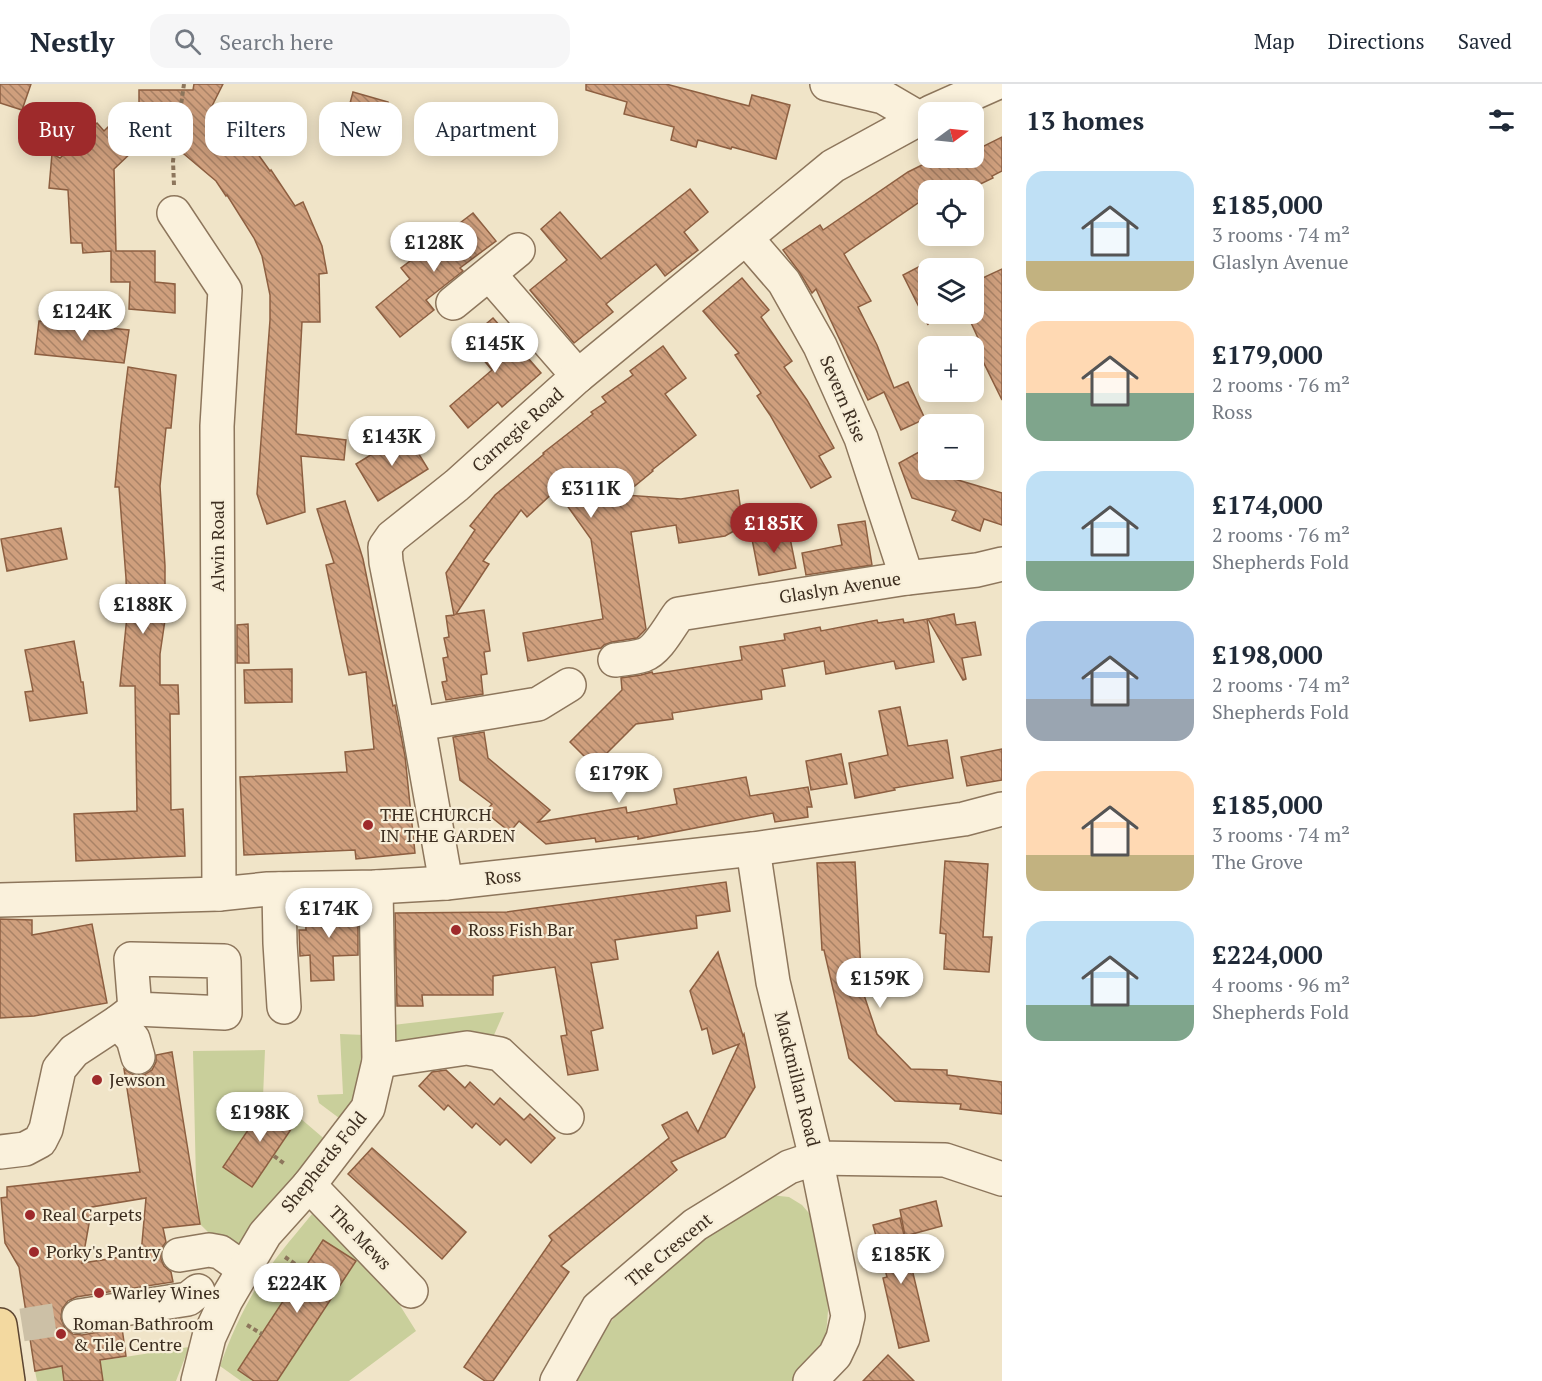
<!DOCTYPE html>
<html lang="en">
<head>
<meta charset="utf-8">
<style>
  body { margin:0; font-family:"PT Serif",serif; background:#f6f6f7; color:#1f2937; height:100vh; display:flex; flex-direction:column; font-size:22px; white-space:nowrap }
  * { box-sizing:border-box; margin:0 }
  p { font-size:20px; color:#747a83 }
  .icon { flex:none; width:33px; height:33px; fill:none; stroke:currentColor; stroke-width:2; stroke-linecap:round; stroke-linejoin:round }
  .map { position:relative; flex:1; overflow:hidden }
  .drawer { display:flex; flex-direction:column; background:#fff; width:540px }
  .drawer>* { flex:none }
  .hud { position:absolute; left:18px; top:18px; width:570px; height:54px; display:flex; gap:12px }
  .needle { width:39px; rotate:75deg }
  .tools { position:absolute; left:918px; top:18px; display:grid; gap:12px }
  .tools a { display:grid; place-items:center; width:66px; height:66px; border-radius:12px; background:#fff; box-shadow:0 3px 15px #0003; font-size:30px }
  .price { position:absolute; translate:-50% -51px; padding:0 14px; border-radius:21px; background:#fff; color:#222; font-size:20px; line-height:39px; filter:drop-shadow(0 2px 3px #0008) }
  .price::after { content:''; position:absolute; left:50%; top:36px; width:18px; height:14px; margin-left:-9px; background:inherit; clip-path:polygon(0 0,100% 0,50% 100%) }
  .price.active { background:#9e2a2b; color:#fff }
  ul { padding:0; list-style:none }
  li { display:flex; align-items:center; gap:18px; height:150px; padding:0 24px }
  li span { display:grid; place-items:center; flex:none; width:168px; height:120px; border-radius:18px; color:#555 }
  li>.icon { margin-inline-start:auto }
  span .icon { width:72px; height:72px; fill:#fffc; stroke-width:1 }
  li b { font-size:26px }
  h2 { display:flex; justify-content:space-between; align-items:center; height:72px; padding:0 24px; font-size:26px }
  .chip { padding:0 21px; border-radius:18px; background:#fff; box-shadow:0 3px 15px #0003; font-size:21px; line-height:54px }
  .chip.active { background:#9e2a2b; color:#fff }
  header { display:flex; align-items:center; gap:36px; box-sizing:border-box; height:84px; padding:0 30px; background:#fff; border-bottom:2px solid #e0e1e3 }
  header strong { font-size:28px }
  nav { display:flex; gap:33px; margin-inline-start:auto; font-size:21px }
  .search { width:420px; height:54px; background:#f6f6f7; display:flex; align-items:center; gap:15px; box-sizing:border-box; padding:0 21px; border-radius:18px; color:#747a83; font-size:22px }
  main { display:flex; flex:1; min-height:0 }
  .map>svg:first-child { display:block }
  .green { fill:#c9cf9b; fill-rule:evenodd }
  .building { fill:url(#building-back-hatch); stroke:#8d5f41; stroke-width:1.5; fill-rule:evenodd }
  .lines { fill:none; stroke-linecap:round; stroke-linejoin:round }
  .minor-tunnel { stroke:#ccc0a6; stroke-width:33; stroke-dasharray:33 16; stroke-linecap:butt }
  .minor-casing { stroke:#8d765c; stroke-width:36 }
  .major-casing { stroke:#5b4430; stroke-width:36 }
  .path { stroke:#8d765c; stroke-width:4; stroke-dasharray:4.5 3; stroke-linecap:butt }
  .minor { stroke:#faf1dc; stroke-width:33 }
  .major { stroke:#f3d9a0; stroke-width:33 }
  .poi-dot { fill:#9e2a2b; stroke:#f7eed8; stroke-width:2 }
  .labels { text-anchor:middle; stroke-width:4.5; stroke-linejoin:round; paint-order:stroke }
  .street-label { font-size:18px; fill:#3d2e20; stroke:#f7eed8 }
  .poi-label { font-size:18px; fill:#3d2e20; stroke:#f7eed8; text-anchor:start }
</style>
</head>
<body>
<header>
<strong>Nestly</strong>
<div class="search"><svg class="icon" aria-label="search" viewBox="0 0 24 24"><circle cx="10" cy="10" r="6"/><path d="M15 15l6 6"/></svg>Search here</div>
<nav><a>Map</a><a>Directions</a><a>Saved</a></nav>
</header>
<main>
<div class="map">
<svg width="1002" height="1297" viewBox="0 0 1002 1297">
  <defs>
    <pattern id="building-back-hatch" width="6" height="6" patternUnits="userSpaceOnUse" patternTransform="scale(1.5)"><rect width="6" height="6" fill="#cf9f7d"/><path d="M-1 5l2 2M0 0l6 6M5-1l2 2" fill="none" stroke="#a98266"/></pattern>
  </defs>
  <rect width="100%" height="100%" fill="#f0e4c8"/>
  <g class="green">
    <polygon points="504,928 491,958 396,961 393,950 393,941"/>
    <polygon points="340,950 365,951 363,996 357,1013 343,1037 319,1019 317,1011 343,1010"/>
    <path d="M265 966 263 1013 290 1014 300 1034 328 1058 240 1169 213 1153 200 1140 196 1097 193 967ZM269 1015 298 1036 252 1103 223 1083Z"/>
    <polygon points="770,1111 789,1113 802,1121 814,1135 826,1197 828,1227 826,1251 818,1272 795,1297 574,1297 586,1274 610,1239 638,1206 679,1167"/>
    <path d="M312 1130 384 1196 416 1247 349 1297H241L220 1282C231 1251 245 1221 263 1193 277 1171 296 1150 312 1130Z"/>
    <polygon points="189,1263 176,1297 103,1297 101,1284 63,1290 64,1297 37,1297 35,1287"/>
  </g>
  <g class="building">
    <polygon points="0,0 31,0 22,26 0,19"/>
    <polygon points="194,0 223,0 211,24 245,52 270,87 271,86 295,122 303,118 322,162 327,189 319,190 320,238 302,238 296,350 346,356 344,376 301,372 305,428 267,440 257,410 270,236 270,211 262,172 254,154 227,111 226,112 216,97 178,65 139,65 139,6 193,6"/>
    <polygon points="586,0 666,0 749,22 752,11 790,21 776,75 732,63 731,65 698,56 696,63 671,56 674,43 624,30 627,18 586,6"/>
    <polygon points="353,8 388,18 375,67 340,57"/>
    <polygon points="97,39 104,47 110,41 134,66 114,85 116,167 155,167 155,198 175,200 175,229 129,225 130,198 111,198 111,167 83,169 82,159 71,159 68,106 49,104 52,70 60,74"/>
    <polygon points="1002,53 1002,87 992,92 993,94 968,106 928,106 928,112 844,170 871,217 858,223 877,261 894,304 908,298 925,335 901,346 884,308 868,316 816,205 812,209 800,189 783,166 820,141 823,146 908,88 936,74 974,74 974,67"/>
    <polygon points="690,105 708,128 684,148 698,166 665,192 656,180 606,220 613,228 574,259 530,206 567,176 541,145 560,128 601,175"/>
    <polygon points="473,129 496,157 460,184 463,187 426,216 434,226 400,253 376,223 410,195 401,184"/>
    <polygon points="928,178 928,241 903,191"/>
    <polygon points="1002,185 1002,316 973,257 978,254 967,230 974,230 974,198"/>
    <polygon points="742,194 769,226 761,233 792,277 784,283 807,316 834,364 819,372 831,393 811,404 770,331 757,312 761,309 735,271 739,269 703,227"/>
    <polygon points="493,234 541,289 502,323 498,318 468,344 450,322 492,286 467,256"/>
    <polygon points="39,237 129,246 124,279 35,270"/>
    <polygon points="663,262 686,294 665,310 696,351 652,386 653,387 624,411 681,415 738,406 743,442 725,452 679,459 676,441 631,448 646,545 637,554 612,558 604,561 601,564 528,577 523,549 603,535 591,455 556,406 527,433 521,426 483,477 489,480 456,530 484,526 490,567 484,568 487,590 481,591 483,610 446,616 442,598 447,597 443,574 448,573 444,554 449,553 446,532 454,531 446,489 475,446 470,442 495,411 544,370 543,369 593,330 591,328 606,318 602,313 633,291 630,287"/>
    <polygon points="128,283 176,291 171,344 166,344 160,402 165,482 165,536 160,570 160,601 178,601 179,630 170,630 171,726 183,725 185,772 76,777 74,730 137,727 135,602 120,602 127,532 126,494 119,403 115,403 121,340"/>
    <polygon points="406,349 428,385 378,417 356,380"/>
    <polygon points="928,363 928,386 938,386 941,391 1002,409 1002,441 984,435 980,447 952,436 956,427 912,414 899,379"/>
    <polygon points="345,417 363,475 393,622 395,621 405,672 415,769 356,775 355,766 244,771 240,693 347,688 345,668 374,665 366,588 349,591 326,481 334,479 317,425"/>
    <polygon points="865,437 872,481 806,491 802,469 842,461 838,441"/>
    <polygon points="61,444 67,475 7,487 1,455"/>
    <polygon points="789,449 796,484 759,491 752,455"/>
    <polygon points="954,530 956,541 975,538 981,571 962,574 966,595 963,596 928,535"/>
    <polygon points="903,535 904,539 927,535 934,578 896,585 894,577 826,590 824,577 782,585 785,602 761,606 762,615 672,629 673,635 636,640 594,682 570,658 622,606 621,594 641,591 652,588 653,590 742,576 740,563 785,556 784,550 820,543 821,547 877,536 878,539"/>
    <polygon points="248,540 249,579 237,579 237,541"/>
    <polygon points="74,557 81,598 83,598 87,629 30,637 25,608 33,607 25,566"/>
    <polygon points="292,585 292,618 245,619 244,586"/>
    <polygon points="900,623 908,662 947,656 953,694 894,704 895,706 855,714 849,679 888,671 879,627"/>
    <polygon points="484,648 488,674 550,726 538,738 626,723 627,729 677,720 674,705 746,693 750,712 808,703 812,723 807,723 808,733 775,738 773,729 638,755 638,752 596,758 595,754 546,760 519,737 510,748 485,728 492,720 460,696 453,653"/>
    <polygon points="1002,665 1002,696 967,702 961,673"/>
    <polygon points="841,670 847,700 811,706 806,677"/>
    <polygon points="945,777 988,780 983,853 992,853 989,888 944,885 946,850 940,849"/>
    <polygon points="855,778 861,888 866,907 863,908 877,950 911,985 947,986 947,991 1002,998 1002,1030 960,1025 961,1020 895,1017 849,974 824,866 822,866 817,779"/>
    <polygon points="726,798 730,827 696,832 697,844 615,856 618,875 591,879 603,944 591,947 598,986 568,991 561,952 567,951 555,883 493,892 493,911 422,911 423,922 397,922 395,829 507,828"/>
    <polygon points="358,824 358,871 333,872 334,896 311,897 310,871 300,872 299,846 306,846 305,826"/>
    <polygon points="0,835 32,836 32,851 92,840 107,919 34,932 0,934"/>
    <polygon points="718,868 743,952 744,950 755,1003 725,1053 671,1078 677,1086 561,1182 569,1188 493,1297 485,1297 464,1283 552,1156 549,1152 669,1054 662,1041 687,1028 698,1048 739,960 713,970 707,944 702,946 690,907"/>
    <path d="M172 968 200 1140 163 1144 166 1158 161 1165V1175L164 1182 171 1188 173 1198 76 1213 68 1217 62 1225 61 1235 65 1244 73 1250 82 1251 122 1244 126 1272 100 1276 103 1297H64L62 1282 35 1287 19 1183 5 1159 1 1114 7 1113V1103L140 1088 124 985 133 991H144L152 986 156 978V971ZM146 1114 141 1170 82 1179 92 1123Z"/>
    <polygon points="446,986 465,1004 470,998 494,1021 500,1014 524,1036 530,1030 555,1054 531,1079 506,1055 500,1061 476,1039 472,1044 448,1021 444,1026 419,1002 432,988"/>
    <polygon points="269,1015 298,1035 252,1103 223,1083"/>
    <polygon points="372,1064 466,1148 442,1175 348,1090"/>
    <polygon points="936,1117 942,1142 905,1152 900,1126"/>
    <polygon points="900,1134 929,1257 899,1264 883,1194 887,1193 873,1141"/>
    <polygon points="323,1156 356,1177 277,1297 254,1297 238,1286"/>
    <polygon points="888,1271 914,1297 863,1297"/>
  </g>
  <g class="lines">
    <polyline class="minor-tunnel" points="22,1241 79,1232"/>
    <defs>
      <g id="minor">
        <polyline points="827,0 883,13 919,34"/>
        <polyline points="931,28 994,0"/>
        <polyline points="174,129 225,206 217,342 219,810"/>
        <polyline points="746,154 784,198 820,262 861,354 907,494"/>
        <polyline points="490,191 578,292"/>
        <polyline points="453,219 518,166"/>
        <path d="M615 576C624 575 635 574 644 571 658 566 670 542 679 530L907 494 977 486 1002 480"/>
        <polyline points="418,640 538,620 569,601"/>
        <polyline points="753,765 773,898 816,1074 945,1076 1002,1095"/>
        <polyline points="446,799 418,640 386,478 385,463 392,453 457,401 578,292 833,82 928,30"/>
        <polyline points="279,805 280,859 284,923"/>
        <polyline points="0,816 219,810 268,805 376,803 446,799 753,765 964,735 1002,725"/>
        <polygon points="131,875 224,877 225,929 135,925"/>
        <polyline points="118,938 133,955 138,973"/>
        <polyline points="379,977 467,964 500,970 567,1033"/>
        <polyline points="0,1068 25,1065 40,1057 46,1045 59,985 74,967 118,938 135,925"/>
        <polyline points="309,1101 411,1207"/>
        <polyline points="179,1171 209,1166 220,1168 244,1185"/>
        <polyline points="79,1232 188,1215 198,1207"/>
        <polyline points="198,1297 209,1253 226,1216 265,1150 309,1101 368,1024 379,977 376,803"/>
        <polyline points="557,1297 598,1224 695,1141 789,1083 816,1074 848,1232 843,1254 835,1271 810,1297"/>
      </g>
      <polyline id="major" points="0,1241 8,1297"/>
    </defs>
    <use href="#minor" class="minor-casing"/>
    <use href="#major" class="major-casing"/>
    <g class="path">
      <polyline points="174,101 173,77 184,0"/>
      <polyline points="274,1072 286,1081"/>
      <polyline points="285,1173 304,1186"/>
      <polyline points="247,1241 262,1250"/>
    </g>
    <use href="#minor" class="minor"/>
    <use href="#major" class="major"/>
  </g>
  <g class="poi-dot">
    <circle cx="368" cy="741" r="6"/>
    <circle cx="456" cy="846" r="6"/>
    <circle cx="97" cy="996" r="6"/>
    <circle cx="30" cy="1131" r="6"/>
    <circle cx="34" cy="1168" r="6"/>
    <circle cx="99" cy="1209" r="6"/>
    <circle cx="61" cy="1250" r="6"/>
  </g>
  <g class="labels">
    <g class="street-label">
      <text transform="translate(843 315) rotate(67)" y="6">Severn Rise</text>
      <text transform="translate(518 346) rotate(-42)" y="6">Carnegie Road</text>
      <text transform="translate(218 462) rotate(-90)" y="6">Alwin Road</text>
      <text transform="translate(840 504) rotate(-9)" y="6">Glaslyn Avenue</text>
      <text transform="translate(503 793) rotate(-6)" y="6">Ross</text>
      <text transform="translate(797 995) rotate(76)" y="6">Mackmillan Road</text>
      <text transform="translate(324 1078) rotate(-51)" y="6">Shepherds Fold</text>
      <text transform="translate(360 1154) rotate(46)" y="6">The Mews</text>
      <text transform="translate(669 1166) rotate(-39)" y="6">The Crescent</text>
    </g>
    <g class="poi-label">
      <text x="380" y="737">THE CHURCH<tspan x="380" dy="21">IN THE GARDEN</tspan></text>
      <text x="468" y="852">Ross Fish Bar</text>
      <text x="109" y="1002">Jewson</text>
      <text x="42" y="1137">Real Carpets</text>
      <text x="46" y="1174">Porky's Pantry</text>
      <text x="111" y="1215">Warley Wines</text>
      <text x="73" y="1246">Roman Bathroom<tspan x="73" dy="21">&amp; Tile Centre</tspan></text>
    </g>
  </g>
</svg>
<div class="tools">
<a><svg class="needle" viewBox="-14 -14 28 28"><path d="M0-13l5 13h-10z" fill="#e53935"/><path d="M0 13l5-13h-10z" fill="#747a83"/></svg></a>
<a><svg class="icon" aria-label="locate" viewBox="0 0 24 24"><circle cx="12" cy="12" r="6"/><path d="M12 2v4M12 18v4M2 12h4M18 12h4"/></svg></a>
<a><svg class="icon" aria-label="layers" viewBox="0 0 24 24"><path d="M12 4l9 5-9 5-9-5zM3 14l9 5 9-5"/></svg></a>
<a>+</a>
<a>−</a>
</div>
<b class="price" style="left:434px;top:189px">£128K</b>
<b class="price" style="left:82px;top:258px">£124K</b>
<b class="price" style="left:495px;top:290px">£145K</b>
<b class="price" style="left:392px;top:383px">£143K</b>
<b class="price" style="left:591px;top:435px">£311K</b>
<b class="price active" style="left:774px;top:470px">£185K</b>
<b class="price" style="left:143px;top:551px">£188K</b>
<b class="price" style="left:619px;top:720px">£179K</b>
<b class="price" style="left:329px;top:855px">£174K</b>
<b class="price" style="left:880px;top:925px">£159K</b>
<b class="price" style="left:260px;top:1059px">£198K</b>
<b class="price" style="left:901px;top:1201px">£185K</b>
<b class="price" style="left:297px;top:1230px">£224K</b>
<div class="hud">
<a class="chip active">Buy</a>
<a class="chip">Rent</a>
<a class="chip">Filters</a>
<a class="chip">New</a>
<a class="chip">Apartment</a>
</div>
</div>
<section class="drawer">
<h2>13 homes<svg class="icon" aria-label="filters" viewBox="0 0 24 24"><path d="M4 7h16M4 17h16"/><circle cx="9" cy="7" r="2"/><circle cx="15" cy="17" r="2"/></svg></h2>
<ul>
<li><span style="background:linear-gradient(#bfe0f5 75%,#c2b280 0)"><svg class="icon" aria-label="home" viewBox="0 0 24 24"><path d="M3 11l9-7 9 7M6 9v11h12V9"/></svg></span><div><b>£185,000</b><p>3 rooms · 74 m²</p><p>Glaslyn Avenue</p></div></li>
<li><span style="background:linear-gradient(#ffd9b3 60%,#7fa58c 0)"><svg class="icon" aria-label="home" viewBox="0 0 24 24"><path d="M3 11l9-7 9 7M6 9v11h12V9"/></svg></span><div><b>£179,000</b><p>2 rooms · 76 m²</p><p>Ross</p></div></li>
<li><span style="background:linear-gradient(#bfe0f5 75%,#7fa58c 0)"><svg class="icon" aria-label="home" viewBox="0 0 24 24"><path d="M3 11l9-7 9 7M6 9v11h12V9"/></svg></span><div><b>£174,000</b><p>2 rooms · 76 m²</p><p>Shepherds Fold</p></div></li>
<li><span style="background:linear-gradient(#a9c7e8 65%,#9aa5b1 0)"><svg class="icon" aria-label="home" viewBox="0 0 24 24"><path d="M3 11l9-7 9 7M6 9v11h12V9"/></svg></span><div><b>£198,000</b><p>2 rooms · 74 m²</p><p>Shepherds Fold</p></div></li>
<li><span style="background:linear-gradient(#ffd9b3 70%,#c2b280 0)"><svg class="icon" aria-label="home" viewBox="0 0 24 24"><path d="M3 11l9-7 9 7M6 9v11h12V9"/></svg></span><div><b>£185,000</b><p>3 rooms · 74 m²</p><p>The Grove</p></div></li>
<li><span style="background:linear-gradient(#bfe0f5 70%,#7fa58c 0)"><svg class="icon" aria-label="home" viewBox="0 0 24 24"><path d="M3 11l9-7 9 7M6 9v11h12V9"/></svg></span><div><b>£224,000</b><p>4 rooms · 96 m²</p><p>Shepherds Fold</p></div></li>
</ul>
</section>
</main>
</body>
</html>
